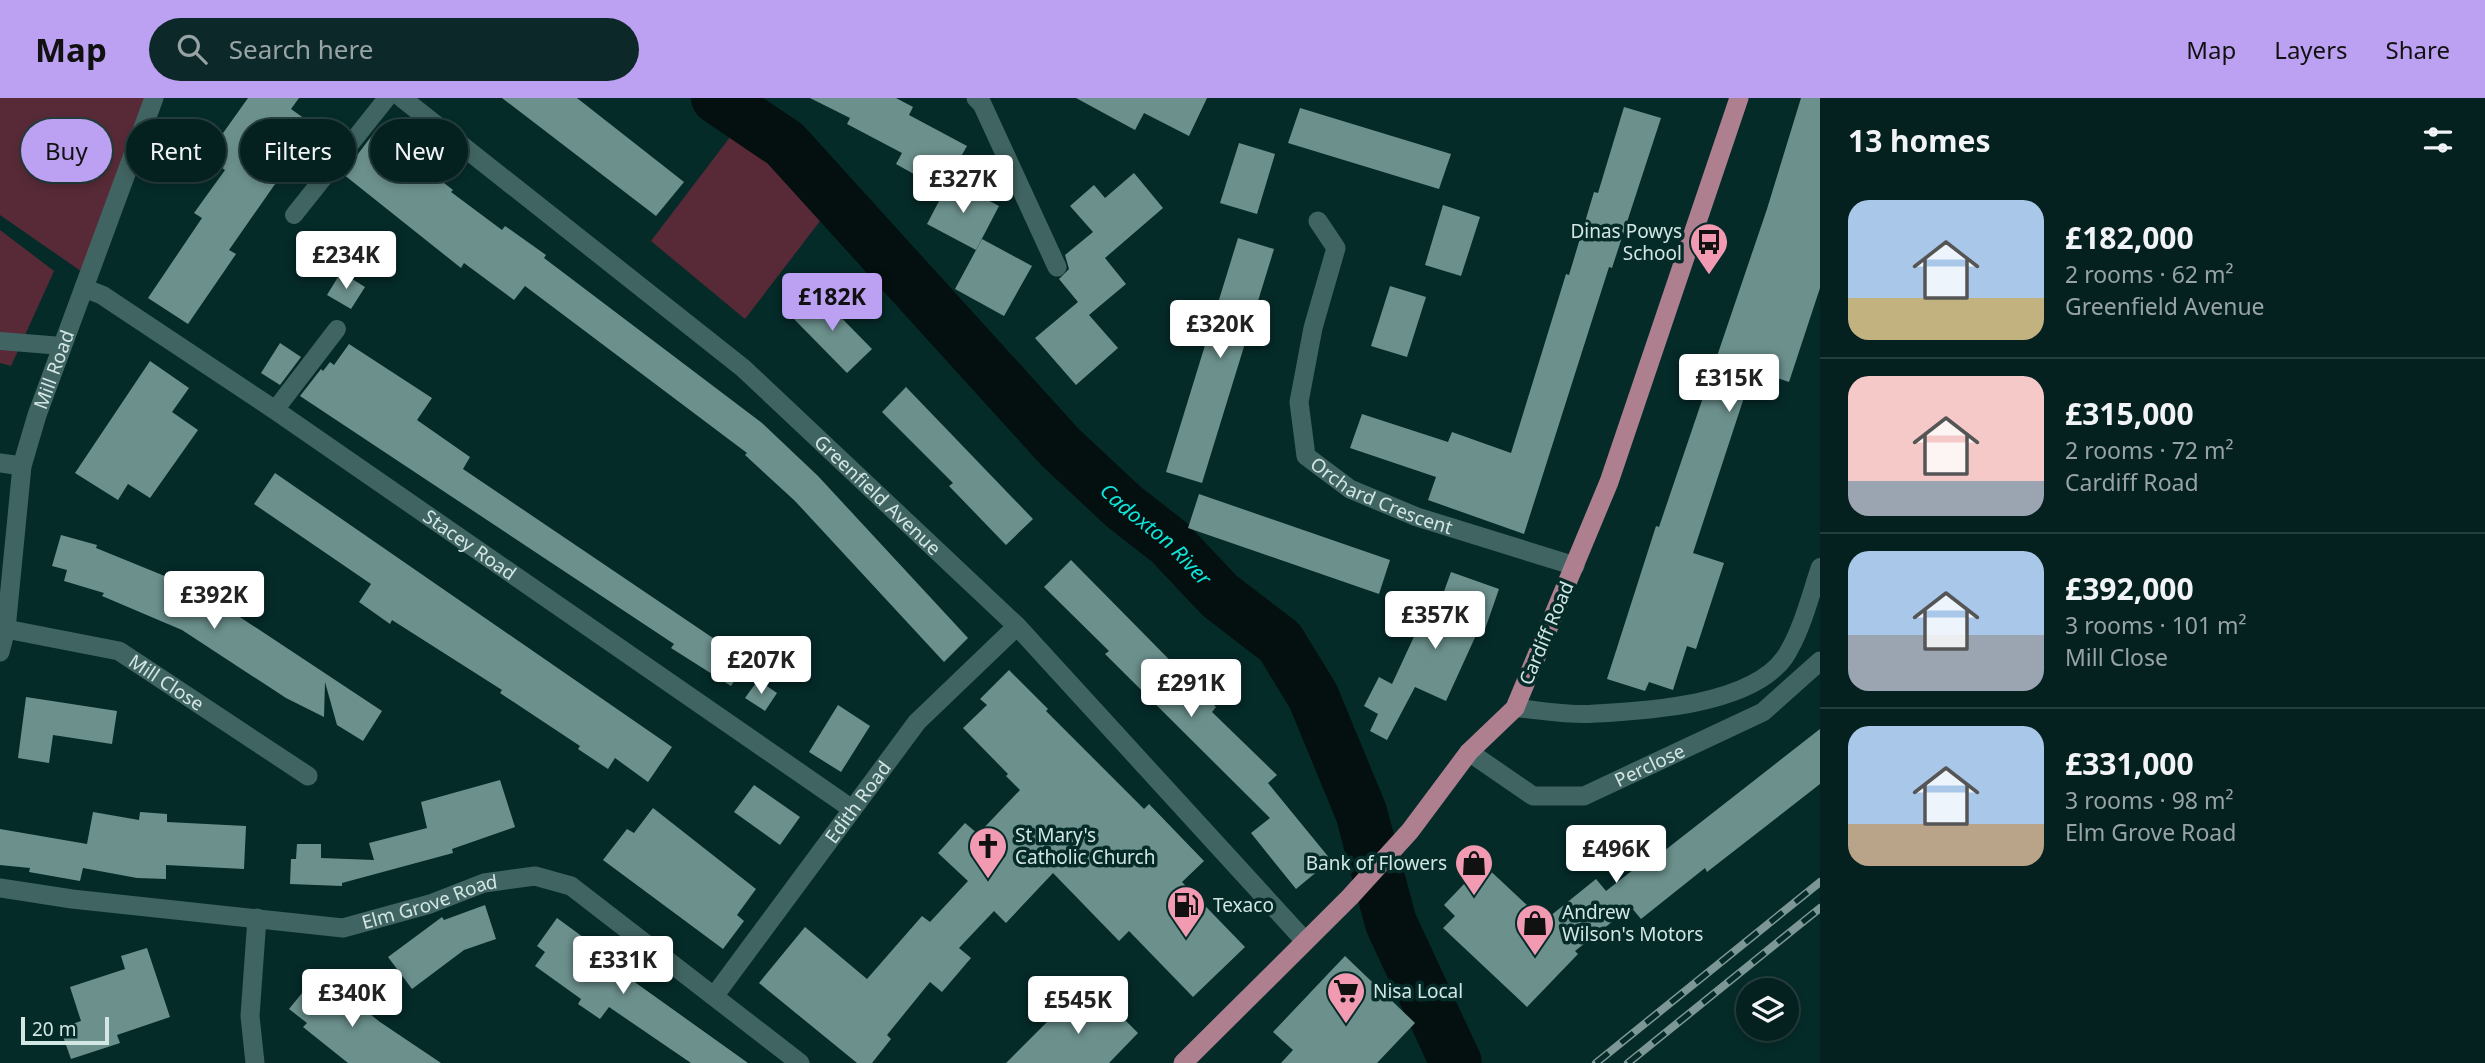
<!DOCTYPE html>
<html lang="en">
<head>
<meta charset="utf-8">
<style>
  body { margin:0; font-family:"Noto Sans",sans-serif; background:#0d2828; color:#f1f3f6; height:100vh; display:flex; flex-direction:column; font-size:26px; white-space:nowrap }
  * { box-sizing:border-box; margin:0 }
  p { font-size:23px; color:#97a3a4 }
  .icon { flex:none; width:38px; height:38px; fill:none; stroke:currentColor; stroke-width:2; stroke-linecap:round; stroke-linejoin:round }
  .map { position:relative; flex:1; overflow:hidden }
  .side { display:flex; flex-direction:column; background:#04201f; width:665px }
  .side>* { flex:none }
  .top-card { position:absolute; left:21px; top:21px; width:665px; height:63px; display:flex; gap:14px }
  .controls { position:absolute; left:1736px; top:880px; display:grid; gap:14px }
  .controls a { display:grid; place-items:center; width:63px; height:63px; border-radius:50%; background:#04201f; box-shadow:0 4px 10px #0003,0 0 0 2px #253e3d; font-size:35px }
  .scale { position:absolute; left:21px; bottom:18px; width:88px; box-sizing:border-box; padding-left:7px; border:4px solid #d2e6e4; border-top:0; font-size:19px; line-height:24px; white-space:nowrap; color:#d2e6e4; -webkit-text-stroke:5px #052b29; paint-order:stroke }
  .price { position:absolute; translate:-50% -60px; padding:0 16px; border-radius:7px; background:#fff; color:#222; font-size:23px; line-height:46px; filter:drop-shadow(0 2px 4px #0008) }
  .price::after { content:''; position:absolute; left:50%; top:42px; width:21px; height:16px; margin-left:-10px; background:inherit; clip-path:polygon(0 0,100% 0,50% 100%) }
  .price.active { background:#bca0f2; color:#111 }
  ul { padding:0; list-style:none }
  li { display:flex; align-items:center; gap:21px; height:175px; padding:0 28px }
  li+li { border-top:2px solid #253e3d }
  li span { display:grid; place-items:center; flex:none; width:196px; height:140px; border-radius:21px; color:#555 }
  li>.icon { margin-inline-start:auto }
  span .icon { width:84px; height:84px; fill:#fffc; stroke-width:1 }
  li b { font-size:30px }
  h2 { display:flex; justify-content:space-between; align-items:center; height:84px; padding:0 28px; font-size:30px }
  .chip { padding:0 24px; border-radius:32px; background:#04201f; box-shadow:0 4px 10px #0003,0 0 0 2px #253e3d; font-size:24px; line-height:63px }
  .chip.active { background:#bca0f2; color:#111 }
  header { display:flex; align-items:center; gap:42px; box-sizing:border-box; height:98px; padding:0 35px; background:#bca0f2; color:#111 }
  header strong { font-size:33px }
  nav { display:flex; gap:38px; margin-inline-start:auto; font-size:24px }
  .search { width:490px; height:63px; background:#0d2828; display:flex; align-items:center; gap:18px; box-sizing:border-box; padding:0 24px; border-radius:38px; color:#97a3a4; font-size:26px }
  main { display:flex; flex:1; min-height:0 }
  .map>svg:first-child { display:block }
  .green { fill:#582a37 }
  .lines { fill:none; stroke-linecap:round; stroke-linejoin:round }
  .river { stroke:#03100f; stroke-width:52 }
  .building { fill:#6c918d }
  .service { stroke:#406461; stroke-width:18 }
  .minor { stroke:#406461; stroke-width:19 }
  .tertiary { stroke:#406461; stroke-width:19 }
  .primary { stroke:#ae808f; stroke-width:19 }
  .rail-casing { stroke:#7c9795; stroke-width:8 }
  .rail { stroke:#052b29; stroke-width:5; stroke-dasharray:16; stroke-linecap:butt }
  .labels { text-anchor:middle; stroke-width:7; stroke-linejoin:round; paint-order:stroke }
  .poi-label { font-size:19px; fill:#d2e6e4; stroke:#052b29; text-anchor:start }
  .street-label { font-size:19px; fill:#d2e6e4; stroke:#052b29 }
  .water-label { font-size:21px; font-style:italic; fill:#0fe4db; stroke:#052b29 }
</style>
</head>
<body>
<header>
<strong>Map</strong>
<div class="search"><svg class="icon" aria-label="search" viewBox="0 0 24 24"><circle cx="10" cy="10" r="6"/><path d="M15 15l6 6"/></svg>Search here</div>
<nav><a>Map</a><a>Layers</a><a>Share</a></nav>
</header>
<main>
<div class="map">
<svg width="1820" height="965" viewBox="0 0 1820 965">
  <rect width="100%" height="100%" fill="#052b29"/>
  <g class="green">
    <polygon points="0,0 154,0 88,178 0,117"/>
    <polygon points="746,18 830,110 745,221 651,143"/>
    <polygon points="0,132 54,173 11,268 0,265"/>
  </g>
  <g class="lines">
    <path class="river" id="s1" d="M717 0 785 46 1060 349 1123 408 1169 444 1220 498 1280 544 1313 598 1361 714 1391 825 1456 965"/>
  </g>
  <g class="building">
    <polygon points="248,0 299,0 291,11 319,31 299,58 296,56 229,152 236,156 188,226 148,200 202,120 194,115 225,72 206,59"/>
    <polygon points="502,0 577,0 684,84 656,118"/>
    <polygon points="810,0 896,0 913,9 909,17 967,48 942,92 896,66 902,55 847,26 850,20"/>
    <polygon points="1076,0 1207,0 1189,38 1144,15 1135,32"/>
    <polygon points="1801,0 1820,0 1820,190 1789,284 1753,272 1693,455 1724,465 1696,551 1687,548 1673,592 1649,584 1645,593 1607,581 1656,428 1659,429 1767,111"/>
    <polygon points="1624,9 1661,20 1612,170 1609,169 1524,436 1428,402 1436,379 1350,350 1362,316 1448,344 1452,334 1511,355 1566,176 1569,177 1594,94 1598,95"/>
    <polygon points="1300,10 1451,56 1439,91 1288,45"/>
    <polygon points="376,32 453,92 451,94 502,132 505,128 546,157 544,160 762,325 818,378 968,540 944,564 795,403 745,357 747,355 525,188 514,202 464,165 461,170 343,76"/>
    <polygon points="1239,45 1275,56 1257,116 1220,105"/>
    <polygon points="1134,75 1163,110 1105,160 1126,186 1089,217 1118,250 1076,287 1035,240 1078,204 1059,181 1069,171 1065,157 1093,134 1070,108 1094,87 1105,100"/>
    <polygon points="950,82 999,108 976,152 927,126"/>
    <polygon points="1443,107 1480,119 1461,178 1425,167"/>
    <polygon points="1238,140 1274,151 1202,385 1166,374"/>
    <polygon points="982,141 1032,168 1004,218 955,191"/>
    <polygon points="341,174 365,189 351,211 327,197"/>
    <polygon points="1390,188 1426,199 1407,259 1371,248"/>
    <polygon points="817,195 872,251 847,275 792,219"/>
    <polygon points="280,245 301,259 280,287 261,275"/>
    <polygon points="349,246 432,300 417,322 470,359 463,371 747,563 731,588 671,550 674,546 300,298 321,271 323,273 330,264 334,267"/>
    <polygon points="150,263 189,290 172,314 198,332 150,400 128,386 118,402 75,375"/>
    <polygon points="906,289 1033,421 1006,447 949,388 953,385 882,314"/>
    <polygon points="275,375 672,649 648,684 615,660 608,671 578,651 580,648 500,595 502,592 392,522 390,526 359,504 371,486 254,406"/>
    <polygon points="1199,396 1390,462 1379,496 1188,430"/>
    <polygon points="61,437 97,447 96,450 199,492 382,613 363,643 337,627 325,584 324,619 286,600 182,532 102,498 104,495 64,483 67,472 52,468"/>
    <polygon points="1071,462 1216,609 1212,614 1277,677 1268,685 1331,762 1296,791 1251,735 1270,720 1105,556 1109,553 1044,489"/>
    <polygon points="1451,474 1499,491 1483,537 1477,535 1446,603 1415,589 1387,642 1370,633 1378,616 1364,608 1379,579 1392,586 1418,530 1429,535"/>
    <polygon points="1009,572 1048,611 1046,613 1144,711 1149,706 1204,763 1182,784 1245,849 1193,899 1129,833 1119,843 1053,775 1006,825 994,813 959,850 971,860 942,894 930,884 887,937 891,941 872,965 857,965 759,885 805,829 867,881 922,818 930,824 968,783 938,755 965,725 978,736 1020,692 1006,678 1008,676 963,630 987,607 980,601"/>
    <polygon points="758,582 777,595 765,613 745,600"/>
    <polygon points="26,599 117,613 112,646 53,637 49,665 18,660"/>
    <polygon points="838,607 870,628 841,674 809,654"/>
    <polygon points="1820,631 1820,686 1707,774 1705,770 1641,821 1631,809 1575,853 1578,856 1527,909 1443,830 1455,818 1444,807 1483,766 1544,823 1596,781 1606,793 1661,750 1664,753"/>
    <polygon points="500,682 515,729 452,751 453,755 342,785 342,788 290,786 291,761 296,761 297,746 321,746 321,760 374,762 369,745 427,730 421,704"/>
    <polygon points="754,687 800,719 780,747 734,714"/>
    <polygon points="653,710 756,791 737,817 744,823 723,851 603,762 627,731 634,735"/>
    <polygon points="93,714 139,722 140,714 167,716 167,724 246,728 244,771 166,767 166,781 137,780 83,770 80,783 29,774 30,770 0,767 0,731 87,746"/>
    <polygon points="485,807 496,841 464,852 412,891 388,859 442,819 444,822"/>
    <polygon points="557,820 598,850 594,855 748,965 691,965 609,909 600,921 578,906 581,901 535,868 545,854 537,848"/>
    <polygon points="147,850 170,919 117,937 120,945 71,961 60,930 81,923 70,889 125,871 121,858"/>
    <polygon points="1345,858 1415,925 1377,965 1281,965 1293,952 1273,934"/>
    <polygon points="316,878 333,891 335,888 380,924 441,965 348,965 303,929 307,925 289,911"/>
    <polygon points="1080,891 1107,918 1114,911 1138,935 1109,965 1006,965"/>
  </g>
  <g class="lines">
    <g class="service">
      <polyline points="294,117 387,0"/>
      <polyline points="0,243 62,248"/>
      <polyline points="275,312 337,231"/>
      <path d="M1515 610C1539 612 1565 617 1589 616 1644 613 1751 608 1785 559 1802 533 1810 498 1820 469"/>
    </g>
    <g class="minor">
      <path id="s2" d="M402 0 743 270 1017 528 1305 843"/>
      <polyline points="976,0 982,6 1057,169"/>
      <path id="s3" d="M1318 123 1336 150 1313 230 1299 304 1306 358 1350 391 1417 419 1575 468"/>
      <path id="s4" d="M84 190 102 197 275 312 852 711"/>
      <polyline points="0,365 22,368"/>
      <path id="s5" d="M6 531 119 553 308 678"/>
      <path id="s6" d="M1469 654 1533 698H1584L1763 614 1820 563"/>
      <path id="s7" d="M0 790 72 801 343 830 430 806 484 785 535 778 571 788 800 965"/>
      <path id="s8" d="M715 897 917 624 1017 528"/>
      <polyline points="255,965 250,918 257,820"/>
    </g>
    <path class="tertiary" id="s9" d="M0 554 6 531 22 368 37 317 154 0"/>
    <polyline class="primary" points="1183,965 1350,799 1410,733 1469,654 1515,610 1609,384 1739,0"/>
    <defs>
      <g id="rail">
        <polyline points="1596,965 1820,784"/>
        <polyline points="1628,965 1820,810"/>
      </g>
    </defs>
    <use href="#rail" class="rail-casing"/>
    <use href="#rail" class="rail"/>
  </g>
  <defs>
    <symbol id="bus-pin" viewBox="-11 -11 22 30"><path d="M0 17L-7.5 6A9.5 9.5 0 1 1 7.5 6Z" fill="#f19ab1" stroke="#052b29"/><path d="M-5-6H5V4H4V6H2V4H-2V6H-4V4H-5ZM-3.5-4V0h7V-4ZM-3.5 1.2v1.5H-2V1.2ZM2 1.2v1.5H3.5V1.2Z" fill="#111"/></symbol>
    <symbol id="church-pin" viewBox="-11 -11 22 30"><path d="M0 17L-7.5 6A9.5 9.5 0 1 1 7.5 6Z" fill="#f19ab1" stroke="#052b29"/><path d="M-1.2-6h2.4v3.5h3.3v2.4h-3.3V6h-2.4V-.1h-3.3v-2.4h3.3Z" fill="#111"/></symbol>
    <symbol id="shop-pin" viewBox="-11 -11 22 30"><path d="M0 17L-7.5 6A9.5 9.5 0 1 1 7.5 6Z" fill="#f19ab1" stroke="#052b29"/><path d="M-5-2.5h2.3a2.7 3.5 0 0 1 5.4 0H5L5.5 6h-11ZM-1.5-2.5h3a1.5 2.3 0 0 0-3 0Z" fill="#111"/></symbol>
    <symbol id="fuel-pin" viewBox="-11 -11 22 30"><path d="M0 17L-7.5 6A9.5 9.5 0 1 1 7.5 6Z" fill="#f19ab1" stroke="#052b29"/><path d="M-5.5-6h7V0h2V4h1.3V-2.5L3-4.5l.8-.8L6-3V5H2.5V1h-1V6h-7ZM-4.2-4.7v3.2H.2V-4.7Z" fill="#111"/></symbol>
    <symbol id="supermarket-pin" viewBox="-11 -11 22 30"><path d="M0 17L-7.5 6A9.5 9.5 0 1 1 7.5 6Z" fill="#f19ab1" stroke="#052b29"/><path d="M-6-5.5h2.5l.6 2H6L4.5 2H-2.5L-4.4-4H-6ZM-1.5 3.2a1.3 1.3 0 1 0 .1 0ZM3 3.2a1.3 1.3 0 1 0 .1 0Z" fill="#111"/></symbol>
  </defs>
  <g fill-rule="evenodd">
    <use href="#bus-pin" x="1687" y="122" width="44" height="60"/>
    <use href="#church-pin" x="966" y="726" width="44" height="60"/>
    <use href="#shop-pin" x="1452" y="743" width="44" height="60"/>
    <use href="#fuel-pin" x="1164" y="785" width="44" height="60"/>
    <use href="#shop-pin" x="1513" y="803" width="44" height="60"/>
    <use href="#supermarket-pin" x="1324" y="871" width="44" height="60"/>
  </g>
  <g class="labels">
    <g class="poi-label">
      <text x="1682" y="140" text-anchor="end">Dinas Powys<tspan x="1682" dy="22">School</tspan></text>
      <text x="1015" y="744">St Mary's<tspan x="1015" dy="22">Catholic Church</tspan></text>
      <text x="1447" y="772" text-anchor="end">Bank of Flowers</text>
      <text x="1213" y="814">Texaco</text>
      <text x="1562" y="821">Andrew<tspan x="1562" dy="22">Wilson's Motors</tspan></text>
      <text x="1373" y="900">Nisa Local</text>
    </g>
    <g class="street-label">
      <text dy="7" stroke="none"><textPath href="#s9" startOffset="289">Mill Road</textPath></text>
      <text dy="7" stroke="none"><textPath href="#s3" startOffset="332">Orchard Crescent</textPath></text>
      <text dy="7" stroke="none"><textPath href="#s2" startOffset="620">Greenfield Avenue</textPath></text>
      <text dy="7" stroke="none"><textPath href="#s4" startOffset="464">Stacey Road</textPath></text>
      <text transform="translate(1546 535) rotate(-67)" y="7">Cardiff Road</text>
      <text dy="7" stroke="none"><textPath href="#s5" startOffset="172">Mill Close</textPath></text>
      <text dy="7" stroke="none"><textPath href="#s6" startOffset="201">Perclose</textPath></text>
      <text dy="7" stroke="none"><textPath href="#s8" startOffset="240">Edith Road</textPath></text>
      <text dy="7" stroke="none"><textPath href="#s7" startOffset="436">Elm Grove Road</textPath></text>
    </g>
    <g class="water-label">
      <text dy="7" stroke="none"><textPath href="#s1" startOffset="621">Cadoxton River</textPath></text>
    </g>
  </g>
</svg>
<div class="controls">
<a><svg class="icon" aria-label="layers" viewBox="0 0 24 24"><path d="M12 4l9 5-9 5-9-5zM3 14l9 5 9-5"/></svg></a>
</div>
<div class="scale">20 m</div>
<b class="price" style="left:963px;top:117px">£327K</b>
<b class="price" style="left:346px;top:193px">£234K</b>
<b class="price active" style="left:832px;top:235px">£182K</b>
<b class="price" style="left:1220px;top:262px">£320K</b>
<b class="price" style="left:1729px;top:316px">£315K</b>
<b class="price" style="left:214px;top:533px">£392K</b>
<b class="price" style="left:1435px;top:553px">£357K</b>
<b class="price" style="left:761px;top:598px">£207K</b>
<b class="price" style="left:1191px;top:621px">£291K</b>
<b class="price" style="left:1616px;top:787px">£496K</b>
<b class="price" style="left:623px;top:898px">£331K</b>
<b class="price" style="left:352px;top:931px">£340K</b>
<b class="price" style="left:1078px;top:938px">£545K</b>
<div class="top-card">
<a class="chip active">Buy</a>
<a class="chip">Rent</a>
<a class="chip">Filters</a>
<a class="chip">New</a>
</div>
</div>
<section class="side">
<h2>13 homes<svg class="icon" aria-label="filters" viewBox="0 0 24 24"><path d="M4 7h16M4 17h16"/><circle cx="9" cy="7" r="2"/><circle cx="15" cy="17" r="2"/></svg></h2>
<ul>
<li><span style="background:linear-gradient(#a9c7e8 70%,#c2b280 0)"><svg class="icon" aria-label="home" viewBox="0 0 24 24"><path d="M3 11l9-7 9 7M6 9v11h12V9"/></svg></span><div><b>£182,000</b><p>2 rooms · 62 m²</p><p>Greenfield Avenue</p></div></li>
<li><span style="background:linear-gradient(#f6c9c9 75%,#9aa5b1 0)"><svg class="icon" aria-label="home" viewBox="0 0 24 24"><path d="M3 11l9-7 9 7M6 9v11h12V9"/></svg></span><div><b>£315,000</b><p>2 rooms · 72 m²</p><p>Cardiff Road</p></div></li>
<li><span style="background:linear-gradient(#a9c7e8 60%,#9aa5b1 0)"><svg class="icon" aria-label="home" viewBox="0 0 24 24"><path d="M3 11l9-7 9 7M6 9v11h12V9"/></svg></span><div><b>£392,000</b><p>3 rooms · 101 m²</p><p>Mill Close</p></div></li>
<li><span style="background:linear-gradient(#a9c7e8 70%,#b9a48a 0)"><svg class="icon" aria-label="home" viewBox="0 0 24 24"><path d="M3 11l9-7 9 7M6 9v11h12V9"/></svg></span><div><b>£331,000</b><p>3 rooms · 98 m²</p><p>Elm Grove Road</p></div></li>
</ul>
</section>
</main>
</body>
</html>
